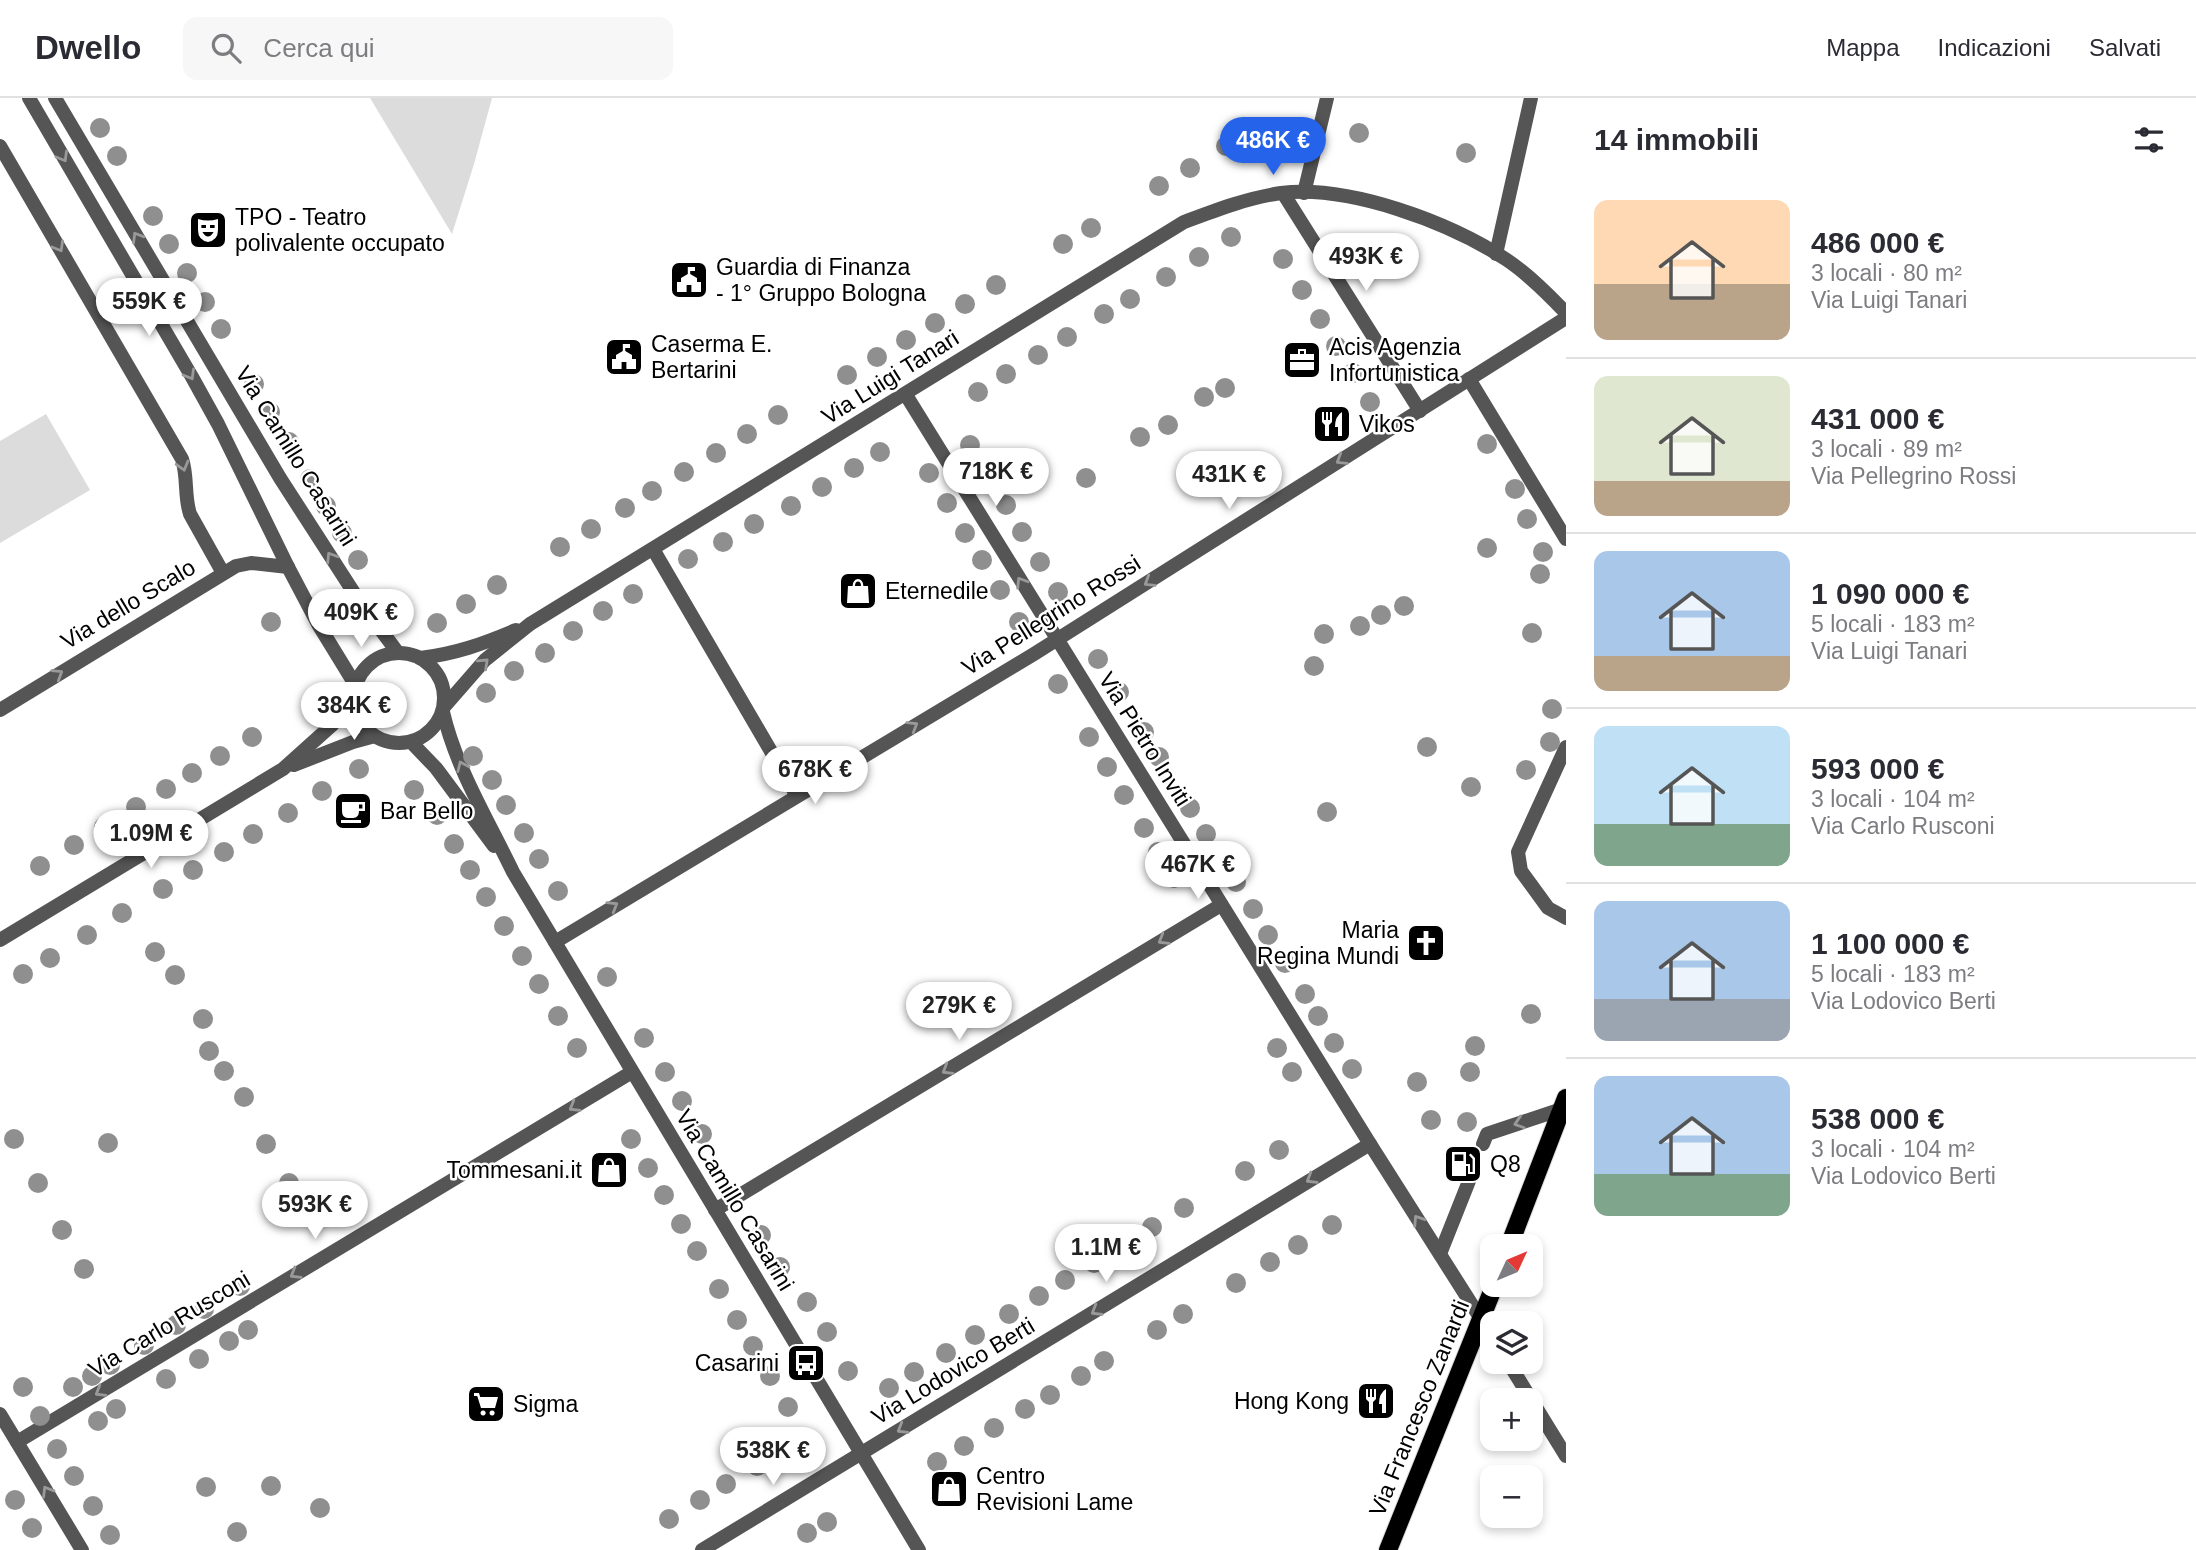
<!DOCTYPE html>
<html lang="it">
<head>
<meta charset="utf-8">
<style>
  body { margin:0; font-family:Arial,sans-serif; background:#f7f7f7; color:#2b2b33; height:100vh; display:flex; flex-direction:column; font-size:26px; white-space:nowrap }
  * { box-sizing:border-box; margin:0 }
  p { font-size:23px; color:#7c7c81 }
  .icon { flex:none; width:38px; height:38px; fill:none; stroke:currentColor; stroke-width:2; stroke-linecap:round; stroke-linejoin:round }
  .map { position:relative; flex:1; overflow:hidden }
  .side { display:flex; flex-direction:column; background:#fff; width:630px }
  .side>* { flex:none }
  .needle { width:46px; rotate:46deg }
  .fabs { position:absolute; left:1480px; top:1136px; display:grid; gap:14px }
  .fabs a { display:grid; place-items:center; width:63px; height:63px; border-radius:14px; background:#fff; box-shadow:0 4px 10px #0003; font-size:35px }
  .price { position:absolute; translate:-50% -60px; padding:0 16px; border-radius:24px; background:#fff; color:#222; font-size:23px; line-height:46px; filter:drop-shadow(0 2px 4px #0008) }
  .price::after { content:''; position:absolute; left:50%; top:42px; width:21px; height:16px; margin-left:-10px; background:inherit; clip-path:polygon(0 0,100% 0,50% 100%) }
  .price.selected { background:#2563eb; color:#fff }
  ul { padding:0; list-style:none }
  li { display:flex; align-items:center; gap:21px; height:175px; padding:0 28px }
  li+li { border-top:2px solid #e1e1e2 }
  li span { display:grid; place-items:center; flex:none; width:196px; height:140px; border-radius:14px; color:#555 }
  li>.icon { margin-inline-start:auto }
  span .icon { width:84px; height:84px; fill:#fffc; stroke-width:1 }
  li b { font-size:30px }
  h2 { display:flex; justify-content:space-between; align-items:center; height:84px; padding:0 28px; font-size:30px }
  header { display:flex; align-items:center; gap:42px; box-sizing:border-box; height:98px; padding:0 35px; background:#fff; border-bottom:2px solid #e1e1e2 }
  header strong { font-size:33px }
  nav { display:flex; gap:38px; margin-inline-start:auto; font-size:24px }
  .search { width:490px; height:63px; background:#f7f7f7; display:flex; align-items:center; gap:18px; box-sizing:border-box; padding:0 24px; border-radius:14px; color:#7c7c81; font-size:26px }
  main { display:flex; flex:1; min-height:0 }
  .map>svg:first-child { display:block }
  .green { fill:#dcdcdc }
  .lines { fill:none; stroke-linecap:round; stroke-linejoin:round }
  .primary-casing { stroke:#dbdbdb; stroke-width:20 }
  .service { stroke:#555; stroke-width:14 }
  .minor { stroke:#555; stroke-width:14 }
  .tertiary { stroke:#555; stroke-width:14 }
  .primary { stroke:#000; stroke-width:18 }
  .tree { fill:#8f8f8f }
  .oneway { stroke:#999 }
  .labels { text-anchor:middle; stroke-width:5; stroke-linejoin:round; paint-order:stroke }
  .poi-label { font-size:23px; fill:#000; stroke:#fff; text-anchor:start }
  .street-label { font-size:23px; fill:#000; stroke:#fff }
</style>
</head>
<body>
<header>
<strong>Dwello</strong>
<div class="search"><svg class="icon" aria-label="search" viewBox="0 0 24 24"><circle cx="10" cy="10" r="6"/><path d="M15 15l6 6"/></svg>Cerca qui</div>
<nav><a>Mappa</a><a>Indicazioni</a><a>Salvati</a></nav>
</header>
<main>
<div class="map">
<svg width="1566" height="1452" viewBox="0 0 1566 1452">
  <rect width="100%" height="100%" fill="#fff"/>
  <g class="green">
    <polygon points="370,0 492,0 474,66 452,136"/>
    <polygon points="46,316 90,392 0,445 0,343"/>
  </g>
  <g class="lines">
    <defs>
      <g id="primary">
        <polyline points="1509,1148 1566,1000"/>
        <polyline points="1388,1452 1495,1186"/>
      </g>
    </defs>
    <use href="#primary" class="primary-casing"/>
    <g class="service">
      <path d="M0 48 182 361C188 379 184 398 190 416L223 475"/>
      <polyline points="1304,95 1327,0"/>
      <polyline points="1496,156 1531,0"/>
      <polyline points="1469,281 1566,441"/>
      <polyline points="653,451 797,698"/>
      <polyline points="1566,649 1518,754 1521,773 1548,810 1566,820"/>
      <polyline points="1483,1046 1487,1036 1562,1011"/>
      <polyline points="1440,1156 1469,1083"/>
    </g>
    <g class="minor">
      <polyline points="1283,95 1420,313"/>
      <polyline points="906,297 1370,1046 1493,1240"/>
      <polyline points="0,612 236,468 251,465 288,469"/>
      <polyline points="294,667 353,644 375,638"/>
      <polyline points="0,842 283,671 332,627 354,600"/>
      <polyline points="555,844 1034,556 1566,220"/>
      <polyline points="715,1112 1221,807"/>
      <polyline points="1508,1264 1566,1358"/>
      <polyline points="0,1316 82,1452"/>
      <polyline points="17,1344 632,974"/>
      <polyline points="702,1452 1370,1046"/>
    </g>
    <g class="tertiary">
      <polyline points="29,0 192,279 218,326 288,469 318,526 356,588"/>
      <polyline points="55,0 280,380 358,501 398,555"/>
      <circle cx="399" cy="600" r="45"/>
      <path d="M420 560C455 556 483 546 516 532"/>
      <path d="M444 609 485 562 530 526 1184 124C1216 112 1247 100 1281 95 1350 87 1449 124 1507 162 1528 176 1548 196 1566 215"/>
      <path d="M443 614C456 670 488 722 513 774L919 1452"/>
      <polyline points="411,644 436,670 494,748"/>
    </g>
    <use href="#primary" class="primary"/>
  </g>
  <g class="tree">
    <circle cx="100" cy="30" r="10"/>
    <circle cx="1255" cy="34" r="10"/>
    <circle cx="1359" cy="35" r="10"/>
    <circle cx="1226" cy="48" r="10"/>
    <circle cx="1466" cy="55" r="10"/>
    <circle cx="117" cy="58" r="10"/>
    <circle cx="1190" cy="70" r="10"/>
    <circle cx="1159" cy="88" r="10"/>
    <circle cx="153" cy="118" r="10"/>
    <circle cx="1091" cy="130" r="10"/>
    <circle cx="1231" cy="139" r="10"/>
    <circle cx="169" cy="146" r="10"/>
    <circle cx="1063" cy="146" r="10"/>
    <circle cx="1199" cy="159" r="10"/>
    <circle cx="1283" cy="161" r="10"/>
    <circle cx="187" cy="175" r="10"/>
    <circle cx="1166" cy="179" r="10"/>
    <circle cx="996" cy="187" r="10"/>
    <circle cx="1302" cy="192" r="10"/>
    <circle cx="1130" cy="201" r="10"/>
    <circle cx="205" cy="204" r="10"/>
    <circle cx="965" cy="206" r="10"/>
    <circle cx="1104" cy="216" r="10"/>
    <circle cx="1320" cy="221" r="10"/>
    <circle cx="935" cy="225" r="10"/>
    <circle cx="221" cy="231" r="10"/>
    <circle cx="1067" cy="239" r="10"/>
    <circle cx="906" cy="242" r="10"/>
    <circle cx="1336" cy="248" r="10"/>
    <circle cx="1038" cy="257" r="10"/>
    <circle cx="877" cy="259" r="10"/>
    <circle cx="1353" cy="275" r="10"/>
    <circle cx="1006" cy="276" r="10"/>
    <circle cx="847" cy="277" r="10"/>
    <circle cx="254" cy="286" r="10"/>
    <circle cx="1225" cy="290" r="10"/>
    <circle cx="978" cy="294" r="10"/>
    <circle cx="1204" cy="299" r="10"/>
    <circle cx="1370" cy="304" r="10"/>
    <circle cx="270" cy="314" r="10"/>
    <circle cx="778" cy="317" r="10"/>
    <circle cx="1168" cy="327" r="10"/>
    <circle cx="747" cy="336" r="10"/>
    <circle cx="1140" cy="339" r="10"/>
    <circle cx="289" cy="344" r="10"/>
    <circle cx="1487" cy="346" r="10"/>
    <circle cx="970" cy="347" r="10"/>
    <circle cx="880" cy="354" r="10"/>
    <circle cx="716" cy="355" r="10"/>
    <circle cx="854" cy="370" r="10"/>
    <circle cx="684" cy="374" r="10"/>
    <circle cx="929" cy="375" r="10"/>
    <circle cx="987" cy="376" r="10"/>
    <circle cx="1086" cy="380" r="10"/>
    <circle cx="310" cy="381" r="10"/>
    <circle cx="822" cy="389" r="10"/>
    <circle cx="1515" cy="391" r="10"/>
    <circle cx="652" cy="393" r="10"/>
    <circle cx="947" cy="405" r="10"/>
    <circle cx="1006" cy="407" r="10"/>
    <circle cx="326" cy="408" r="10"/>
    <circle cx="791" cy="408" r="10"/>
    <circle cx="625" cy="410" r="10"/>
    <circle cx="1527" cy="421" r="10"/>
    <circle cx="754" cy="426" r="10"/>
    <circle cx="591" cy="431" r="10"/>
    <circle cx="1022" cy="434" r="10"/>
    <circle cx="342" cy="435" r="10"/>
    <circle cx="965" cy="435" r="10"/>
    <circle cx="723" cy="444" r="10"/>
    <circle cx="560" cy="449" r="10"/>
    <circle cx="1487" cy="450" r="10"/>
    <circle cx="1543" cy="454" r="10"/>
    <circle cx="688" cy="461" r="10"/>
    <circle cx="358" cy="462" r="10"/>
    <circle cx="982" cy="462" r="10"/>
    <circle cx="1040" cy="464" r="10"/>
    <circle cx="1540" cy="476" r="10"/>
    <circle cx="497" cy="487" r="10"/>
    <circle cx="1000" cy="492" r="10"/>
    <circle cx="1058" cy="494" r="10"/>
    <circle cx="633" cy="496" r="10"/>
    <circle cx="466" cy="506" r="10"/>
    <circle cx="1404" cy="508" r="10"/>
    <circle cx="603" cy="513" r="10"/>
    <circle cx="1381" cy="517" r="10"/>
    <circle cx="271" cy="524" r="10"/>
    <circle cx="1019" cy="524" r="10"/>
    <circle cx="437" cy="525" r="10"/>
    <circle cx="1360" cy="528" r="10"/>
    <circle cx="573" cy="533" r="10"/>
    <circle cx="1532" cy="535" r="10"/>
    <circle cx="1324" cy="536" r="10"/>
    <circle cx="545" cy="555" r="10"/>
    <circle cx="1098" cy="561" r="10"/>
    <circle cx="1314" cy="568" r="10"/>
    <circle cx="514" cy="573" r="10"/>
    <circle cx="1058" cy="586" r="10"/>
    <circle cx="1119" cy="594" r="10"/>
    <circle cx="486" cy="595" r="10"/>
    <circle cx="325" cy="600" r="10"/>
    <circle cx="1552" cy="611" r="10"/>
    <circle cx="1144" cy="634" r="10"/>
    <circle cx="252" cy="639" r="10"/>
    <circle cx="1089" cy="639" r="10"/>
    <circle cx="1550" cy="644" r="10"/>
    <circle cx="1427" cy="649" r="10"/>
    <circle cx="220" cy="658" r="10"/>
    <circle cx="473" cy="658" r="10"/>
    <circle cx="1159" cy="659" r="10"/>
    <circle cx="1107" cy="669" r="10"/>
    <circle cx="359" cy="671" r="10"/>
    <circle cx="1526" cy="672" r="10"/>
    <circle cx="192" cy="675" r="10"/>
    <circle cx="492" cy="682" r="10"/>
    <circle cx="1471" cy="689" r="10"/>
    <circle cx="166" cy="691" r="10"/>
    <circle cx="414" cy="692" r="10"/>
    <circle cx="322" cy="693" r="10"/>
    <circle cx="1124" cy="697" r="10"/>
    <circle cx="506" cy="707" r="10"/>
    <circle cx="136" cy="709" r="10"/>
    <circle cx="1190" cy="710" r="10"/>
    <circle cx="1327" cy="714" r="10"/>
    <circle cx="288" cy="715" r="10"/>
    <circle cx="437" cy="717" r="10"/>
    <circle cx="104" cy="729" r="10"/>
    <circle cx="1144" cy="730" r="10"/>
    <circle cx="524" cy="735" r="10"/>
    <circle cx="253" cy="736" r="10"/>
    <circle cx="1206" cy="736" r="10"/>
    <circle cx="454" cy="746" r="10"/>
    <circle cx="74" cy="747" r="10"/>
    <circle cx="224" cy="754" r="10"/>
    <circle cx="1158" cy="754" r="10"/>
    <circle cx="539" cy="761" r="10"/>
    <circle cx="1222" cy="761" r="10"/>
    <circle cx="40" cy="768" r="10"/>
    <circle cx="193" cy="772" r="10"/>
    <circle cx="470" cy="772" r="10"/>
    <circle cx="1174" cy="780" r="10"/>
    <circle cx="1236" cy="784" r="10"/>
    <circle cx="163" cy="791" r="10"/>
    <circle cx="558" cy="793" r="10"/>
    <circle cx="486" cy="799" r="10"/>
    <circle cx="1253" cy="811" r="10"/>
    <circle cx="122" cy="815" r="10"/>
    <circle cx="504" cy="828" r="10"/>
    <circle cx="87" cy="837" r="10"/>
    <circle cx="1268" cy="837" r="10"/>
    <circle cx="155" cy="854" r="10"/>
    <circle cx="522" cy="858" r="10"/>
    <circle cx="50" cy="860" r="10"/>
    <circle cx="1285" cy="865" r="10"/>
    <circle cx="23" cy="876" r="10"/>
    <circle cx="175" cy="877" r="10"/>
    <circle cx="607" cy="879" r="10"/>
    <circle cx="539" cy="886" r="10"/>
    <circle cx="1305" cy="896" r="10"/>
    <circle cx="1531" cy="916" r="10"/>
    <circle cx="558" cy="918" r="10"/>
    <circle cx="1318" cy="918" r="10"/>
    <circle cx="203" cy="921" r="10"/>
    <circle cx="644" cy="940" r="10"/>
    <circle cx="1334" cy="945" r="10"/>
    <circle cx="1475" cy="948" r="10"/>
    <circle cx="577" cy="950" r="10"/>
    <circle cx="1277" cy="950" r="10"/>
    <circle cx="209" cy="953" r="10"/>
    <circle cx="1352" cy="971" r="10"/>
    <circle cx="224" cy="973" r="10"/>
    <circle cx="665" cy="974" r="10"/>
    <circle cx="1292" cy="974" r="10"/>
    <circle cx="1470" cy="974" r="10"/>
    <circle cx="1417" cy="984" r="10"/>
    <circle cx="244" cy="999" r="10"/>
    <circle cx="682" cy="1003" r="10"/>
    <circle cx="1431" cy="1022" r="10"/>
    <circle cx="1467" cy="1024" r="10"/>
    <circle cx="702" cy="1036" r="10"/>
    <circle cx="14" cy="1041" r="10"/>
    <circle cx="631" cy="1041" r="10"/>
    <circle cx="108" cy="1045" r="10"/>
    <circle cx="266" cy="1046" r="10"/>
    <circle cx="1279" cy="1052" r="10"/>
    <circle cx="648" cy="1070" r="10"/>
    <circle cx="1245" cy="1073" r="10"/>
    <circle cx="38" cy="1085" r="10"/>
    <circle cx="289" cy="1085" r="10"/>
    <circle cx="664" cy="1097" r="10"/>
    <circle cx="1184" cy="1110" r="10"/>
    <circle cx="308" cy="1115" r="10"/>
    <circle cx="681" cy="1126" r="10"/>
    <circle cx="1332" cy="1127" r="10"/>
    <circle cx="1152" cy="1129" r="10"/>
    <circle cx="62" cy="1132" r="10"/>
    <circle cx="761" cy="1137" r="10"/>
    <circle cx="1124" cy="1146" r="10"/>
    <circle cx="1298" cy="1147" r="10"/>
    <circle cx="697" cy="1153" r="10"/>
    <circle cx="1270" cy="1164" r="10"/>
    <circle cx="1094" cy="1165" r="10"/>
    <circle cx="780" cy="1169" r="10"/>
    <circle cx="84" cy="1171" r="10"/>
    <circle cx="1065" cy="1182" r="10"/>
    <circle cx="1236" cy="1185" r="10"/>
    <circle cx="240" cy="1188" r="10"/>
    <circle cx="719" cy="1191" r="10"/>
    <circle cx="1039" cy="1198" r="10"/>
    <circle cx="807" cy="1204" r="10"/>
    <circle cx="204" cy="1211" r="10"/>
    <circle cx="1009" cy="1216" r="10"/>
    <circle cx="1183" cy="1216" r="10"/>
    <circle cx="737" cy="1222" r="10"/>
    <circle cx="176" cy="1227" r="10"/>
    <circle cx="248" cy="1232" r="10"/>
    <circle cx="1157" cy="1232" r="10"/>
    <circle cx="827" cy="1234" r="10"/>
    <circle cx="975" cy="1237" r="10"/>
    <circle cx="229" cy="1243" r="10"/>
    <circle cx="144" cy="1247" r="10"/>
    <circle cx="753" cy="1248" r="10"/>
    <circle cx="946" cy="1255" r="10"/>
    <circle cx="199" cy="1261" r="10"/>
    <circle cx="1104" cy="1263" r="10"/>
    <circle cx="110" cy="1267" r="10"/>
    <circle cx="848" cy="1273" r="10"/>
    <circle cx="914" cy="1274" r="10"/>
    <circle cx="92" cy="1278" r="10"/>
    <circle cx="770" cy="1278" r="10"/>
    <circle cx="1081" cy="1278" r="10"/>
    <circle cx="166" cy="1281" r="10"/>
    <circle cx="23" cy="1289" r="10"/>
    <circle cx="73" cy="1289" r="10"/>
    <circle cx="889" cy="1290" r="10"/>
    <circle cx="1050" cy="1297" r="10"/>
    <circle cx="788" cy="1309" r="10"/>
    <circle cx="116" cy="1311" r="10"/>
    <circle cx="1025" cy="1311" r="10"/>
    <circle cx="40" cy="1318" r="10"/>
    <circle cx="98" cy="1323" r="10"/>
    <circle cx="994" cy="1330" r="10"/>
    <circle cx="964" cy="1348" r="10"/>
    <circle cx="57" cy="1351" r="10"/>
    <circle cx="782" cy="1353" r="10"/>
    <circle cx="937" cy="1364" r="10"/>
    <circle cx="757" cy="1368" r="10"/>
    <circle cx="74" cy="1378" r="10"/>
    <circle cx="726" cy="1386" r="10"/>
    <circle cx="271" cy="1388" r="10"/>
    <circle cx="206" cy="1389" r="10"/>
    <circle cx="15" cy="1402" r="10"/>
    <circle cx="700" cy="1402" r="10"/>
    <circle cx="93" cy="1408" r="10"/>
    <circle cx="320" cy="1410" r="10"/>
    <circle cx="669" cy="1421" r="10"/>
    <circle cx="827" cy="1424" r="10"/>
    <circle cx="32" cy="1430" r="10"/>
    <circle cx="237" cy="1434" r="10"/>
    <circle cx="807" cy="1435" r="10"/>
    <circle cx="110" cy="1437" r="10"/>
  </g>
  <defs><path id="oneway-chevron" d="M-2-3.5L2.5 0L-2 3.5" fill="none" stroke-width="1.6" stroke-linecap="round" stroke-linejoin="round" transform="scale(1.75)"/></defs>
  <g class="oneway">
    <use href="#oneway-chevron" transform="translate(63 59) rotate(60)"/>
    <use href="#oneway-chevron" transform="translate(137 139) rotate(-121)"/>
    <use href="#oneway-chevron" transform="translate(59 149) rotate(60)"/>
    <use href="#oneway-chevron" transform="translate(190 277) rotate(60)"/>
    <use href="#oneway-chevron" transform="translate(1341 362) rotate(148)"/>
    <use href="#oneway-chevron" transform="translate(183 368) rotate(74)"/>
    <use href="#oneway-chevron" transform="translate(331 459) rotate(-122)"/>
    <use href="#oneway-chevron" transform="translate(1021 484) rotate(-122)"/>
    <use href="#oneway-chevron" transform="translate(1149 484) rotate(148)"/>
    <use href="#oneway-chevron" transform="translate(484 565) rotate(-43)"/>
    <use href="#oneway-chevron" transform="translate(58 576) rotate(-32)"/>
    <use href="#oneway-chevron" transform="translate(913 628) rotate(-31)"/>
    <use href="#oneway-chevron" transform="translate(462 668) rotate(-114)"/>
    <use href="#oneway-chevron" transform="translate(613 808) rotate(-31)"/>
    <use href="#oneway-chevron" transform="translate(1163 842) rotate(149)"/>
    <use href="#oneway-chevron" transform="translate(947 972) rotate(149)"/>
    <use href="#oneway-chevron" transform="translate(574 1009) rotate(149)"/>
    <use href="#oneway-chevron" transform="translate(1519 1025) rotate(162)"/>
    <use href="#oneway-chevron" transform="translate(1311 1081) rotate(149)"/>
    <use href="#oneway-chevron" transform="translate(1418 1122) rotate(-123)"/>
    <use href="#oneway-chevron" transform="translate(295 1176) rotate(149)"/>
    <use href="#oneway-chevron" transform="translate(1096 1213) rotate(149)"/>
    <use href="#oneway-chevron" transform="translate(100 1294) rotate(149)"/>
    <use href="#oneway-chevron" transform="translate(902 1331) rotate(149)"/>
    <use href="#oneway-chevron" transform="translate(47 1393) rotate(-121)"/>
  </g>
  <defs>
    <symbol id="theatre-square" viewBox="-11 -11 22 22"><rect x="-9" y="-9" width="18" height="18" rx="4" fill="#000" stroke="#fff"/><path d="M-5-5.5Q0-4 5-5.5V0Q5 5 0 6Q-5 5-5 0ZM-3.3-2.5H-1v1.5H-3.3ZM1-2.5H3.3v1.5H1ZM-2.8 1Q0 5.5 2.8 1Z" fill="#fff"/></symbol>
    <symbol id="civic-square" viewBox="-11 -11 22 22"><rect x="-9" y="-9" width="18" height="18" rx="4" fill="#000" stroke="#fff"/><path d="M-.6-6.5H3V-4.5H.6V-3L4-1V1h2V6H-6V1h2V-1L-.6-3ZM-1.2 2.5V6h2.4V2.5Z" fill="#fff"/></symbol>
    <symbol id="office-square" viewBox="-11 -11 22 22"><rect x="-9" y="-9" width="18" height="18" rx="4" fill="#000" stroke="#fff"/><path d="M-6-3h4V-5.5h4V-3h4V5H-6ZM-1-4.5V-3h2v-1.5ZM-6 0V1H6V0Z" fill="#fff"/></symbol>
    <symbol id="restaurant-square" viewBox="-11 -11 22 22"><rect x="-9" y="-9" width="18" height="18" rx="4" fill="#000" stroke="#fff"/><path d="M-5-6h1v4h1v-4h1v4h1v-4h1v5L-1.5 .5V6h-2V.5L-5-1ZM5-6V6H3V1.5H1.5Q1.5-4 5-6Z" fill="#fff"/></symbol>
    <symbol id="shop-square" viewBox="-11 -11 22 22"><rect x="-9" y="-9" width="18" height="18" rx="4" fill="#000" stroke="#fff"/><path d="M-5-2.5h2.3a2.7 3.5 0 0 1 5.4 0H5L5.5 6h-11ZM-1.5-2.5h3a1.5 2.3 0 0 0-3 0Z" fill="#fff"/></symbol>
    <symbol id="cafe-square" viewBox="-11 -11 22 22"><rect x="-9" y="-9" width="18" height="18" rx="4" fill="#000" stroke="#fff"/><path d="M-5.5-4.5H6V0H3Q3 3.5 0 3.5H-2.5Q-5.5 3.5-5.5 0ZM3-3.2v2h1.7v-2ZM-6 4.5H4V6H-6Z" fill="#fff"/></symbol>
    <symbol id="church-square" viewBox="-11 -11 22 22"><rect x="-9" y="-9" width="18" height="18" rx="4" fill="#000" stroke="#fff"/><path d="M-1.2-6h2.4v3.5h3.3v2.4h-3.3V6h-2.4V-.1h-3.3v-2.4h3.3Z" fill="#fff"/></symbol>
    <symbol id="fuel-square" viewBox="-11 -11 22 22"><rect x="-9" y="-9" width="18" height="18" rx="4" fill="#000" stroke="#fff"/><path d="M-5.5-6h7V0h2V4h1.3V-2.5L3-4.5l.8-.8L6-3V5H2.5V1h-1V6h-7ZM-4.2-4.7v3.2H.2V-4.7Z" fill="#fff"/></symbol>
    <symbol id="bus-square" viewBox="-11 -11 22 22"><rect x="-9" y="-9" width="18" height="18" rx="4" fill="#000" stroke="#fff"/><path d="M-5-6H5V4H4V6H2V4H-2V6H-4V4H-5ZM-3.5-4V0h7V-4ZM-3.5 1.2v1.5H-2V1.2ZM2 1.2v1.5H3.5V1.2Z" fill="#fff"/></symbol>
    <symbol id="supermarket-square" viewBox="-11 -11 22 22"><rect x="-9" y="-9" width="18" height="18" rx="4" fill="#000" stroke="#fff"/><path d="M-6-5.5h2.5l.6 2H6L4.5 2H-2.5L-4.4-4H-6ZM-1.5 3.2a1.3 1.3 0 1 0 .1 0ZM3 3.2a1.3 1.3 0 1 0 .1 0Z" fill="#fff"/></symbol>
  </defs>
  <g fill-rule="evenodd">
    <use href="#theatre-square" x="186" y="110" width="44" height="44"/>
    <use href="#civic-square" x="667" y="160" width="44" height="44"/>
    <use href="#civic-square" x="602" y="237" width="44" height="44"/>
    <use href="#office-square" x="1280" y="240" width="44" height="44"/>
    <use href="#restaurant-square" x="1310" y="304" width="44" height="44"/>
    <use href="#shop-square" x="836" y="471" width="44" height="44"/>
    <use href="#cafe-square" x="331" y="691" width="44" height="44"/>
    <use href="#church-square" x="1404" y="823" width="44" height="44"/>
    <use href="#fuel-square" x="1441" y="1044" width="44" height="44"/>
    <use href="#shop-square" x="587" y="1050" width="44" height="44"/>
    <use href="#bus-square" x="784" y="1243" width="44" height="44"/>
    <use href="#restaurant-square" x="1354" y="1281" width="44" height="44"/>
    <use href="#supermarket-square" x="464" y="1284" width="44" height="44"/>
    <use href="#shop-square" x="927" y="1369" width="44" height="44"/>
  </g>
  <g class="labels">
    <g class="poi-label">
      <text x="235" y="127">TPO - Teatro<tspan x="235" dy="26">polivalente occupato</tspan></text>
      <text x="716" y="177">Guardia di Finanza<tspan x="716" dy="26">- 1° Gruppo Bologna</tspan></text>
      <text x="651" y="254">Caserma E.<tspan x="651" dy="26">Bertarini</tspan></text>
      <text x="1329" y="257">Acis Agenzia<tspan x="1329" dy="26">Infortunistica</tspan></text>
      <text x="1359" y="334">Vikos</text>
      <text x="885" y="501">Eternedile</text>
      <text x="380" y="721">Bar Bello</text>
      <text x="1399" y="840" text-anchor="end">Maria<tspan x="1399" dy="26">Regina Mundi</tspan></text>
      <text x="1490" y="1074">Q8</text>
      <text x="582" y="1080" text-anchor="end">Tommesani.it</text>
      <text x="779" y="1273" text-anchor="end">Casarini</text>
      <text x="1349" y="1311" text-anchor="end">Hong Kong</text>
      <text x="513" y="1314">Sigma</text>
      <text x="976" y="1386">Centro<tspan x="976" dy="26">Revisioni Lame</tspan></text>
    </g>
    <g class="street-label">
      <text transform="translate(890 279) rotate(-32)" y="8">Via Luigi Tanari</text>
      <text transform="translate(296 358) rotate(58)" y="8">Via Camillo Casarini</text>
      <text transform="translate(128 506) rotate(-31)" y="8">Via dello Scalo</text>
      <text transform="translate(1051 517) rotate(-32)" y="8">Via Pellegrino Rossi</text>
      <text transform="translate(1145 641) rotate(58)" y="8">Via Pietro Inviti</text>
      <text transform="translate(735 1102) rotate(59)" y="8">Via Camillo Casarini</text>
      <text transform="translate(169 1226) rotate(-31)" y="8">Via Carlo Rusconi</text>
      <text transform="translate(953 1273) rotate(-31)" y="8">Via Lodovico Berti</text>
      <text transform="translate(1419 1310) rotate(-68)" y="8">Via Francesco Zanardi</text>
    </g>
  </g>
</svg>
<div class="fabs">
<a><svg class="needle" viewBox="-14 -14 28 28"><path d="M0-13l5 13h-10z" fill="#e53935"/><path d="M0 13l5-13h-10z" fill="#7c7c81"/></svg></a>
<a><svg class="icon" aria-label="layers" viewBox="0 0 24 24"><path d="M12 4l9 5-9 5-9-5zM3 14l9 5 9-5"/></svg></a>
<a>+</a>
<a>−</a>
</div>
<b class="price selected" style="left:1273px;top:79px">486K €</b>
<b class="price" style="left:1366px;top:195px">493K €</b>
<b class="price" style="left:149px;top:240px">559K €</b>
<b class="price" style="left:996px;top:410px">718K €</b>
<b class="price" style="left:1229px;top:413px">431K €</b>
<b class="price" style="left:361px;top:551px">409K €</b>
<b class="price" style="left:354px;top:644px">384K €</b>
<b class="price" style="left:815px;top:708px">678K €</b>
<b class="price" style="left:151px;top:772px">1.09M €</b>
<b class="price" style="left:1198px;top:803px">467K €</b>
<b class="price" style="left:959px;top:944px">279K €</b>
<b class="price" style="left:315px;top:1143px">593K €</b>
<b class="price" style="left:1106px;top:1186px">1.1M €</b>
<b class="price" style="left:773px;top:1389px">538K €</b>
</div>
<section class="side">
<h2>14 immobili<svg class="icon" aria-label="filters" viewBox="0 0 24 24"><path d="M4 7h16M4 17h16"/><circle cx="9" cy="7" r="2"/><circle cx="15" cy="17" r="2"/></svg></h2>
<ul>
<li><span style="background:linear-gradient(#ffd9b3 60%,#b9a48a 0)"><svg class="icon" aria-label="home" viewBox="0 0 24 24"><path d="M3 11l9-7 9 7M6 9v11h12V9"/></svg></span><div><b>486 000 €</b><p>3 locali · 80 m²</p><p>Via Luigi Tanari</p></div></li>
<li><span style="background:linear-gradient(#dfe7d0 75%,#b9a48a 0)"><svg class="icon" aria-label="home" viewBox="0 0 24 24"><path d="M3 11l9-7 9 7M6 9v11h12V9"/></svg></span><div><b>431 000 €</b><p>3 locali · 89 m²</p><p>Via Pellegrino Rossi</p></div></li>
<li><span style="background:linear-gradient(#a9c7e8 75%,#b9a48a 0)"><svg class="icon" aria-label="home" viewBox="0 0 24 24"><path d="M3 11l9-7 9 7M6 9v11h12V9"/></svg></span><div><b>1 090 000 €</b><p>5 locali · 183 m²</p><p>Via Luigi Tanari</p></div></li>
<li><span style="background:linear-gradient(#bfe0f5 70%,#7fa58c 0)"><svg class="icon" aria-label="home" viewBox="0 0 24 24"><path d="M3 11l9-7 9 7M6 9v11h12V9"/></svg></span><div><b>593 000 €</b><p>3 locali · 104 m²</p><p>Via Carlo Rusconi</p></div></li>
<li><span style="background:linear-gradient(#a9c7e8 70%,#9aa5b1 0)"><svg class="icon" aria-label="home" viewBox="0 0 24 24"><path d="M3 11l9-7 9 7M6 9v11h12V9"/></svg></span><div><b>1 100 000 €</b><p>5 locali · 183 m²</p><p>Via Lodovico Berti</p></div></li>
<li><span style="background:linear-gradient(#a9c7e8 70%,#7fa58c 0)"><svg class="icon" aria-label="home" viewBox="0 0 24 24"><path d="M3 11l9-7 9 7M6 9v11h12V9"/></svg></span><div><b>538 000 €</b><p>3 locali · 104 m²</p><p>Via Lodovico Berti</p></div></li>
</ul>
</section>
</main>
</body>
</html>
